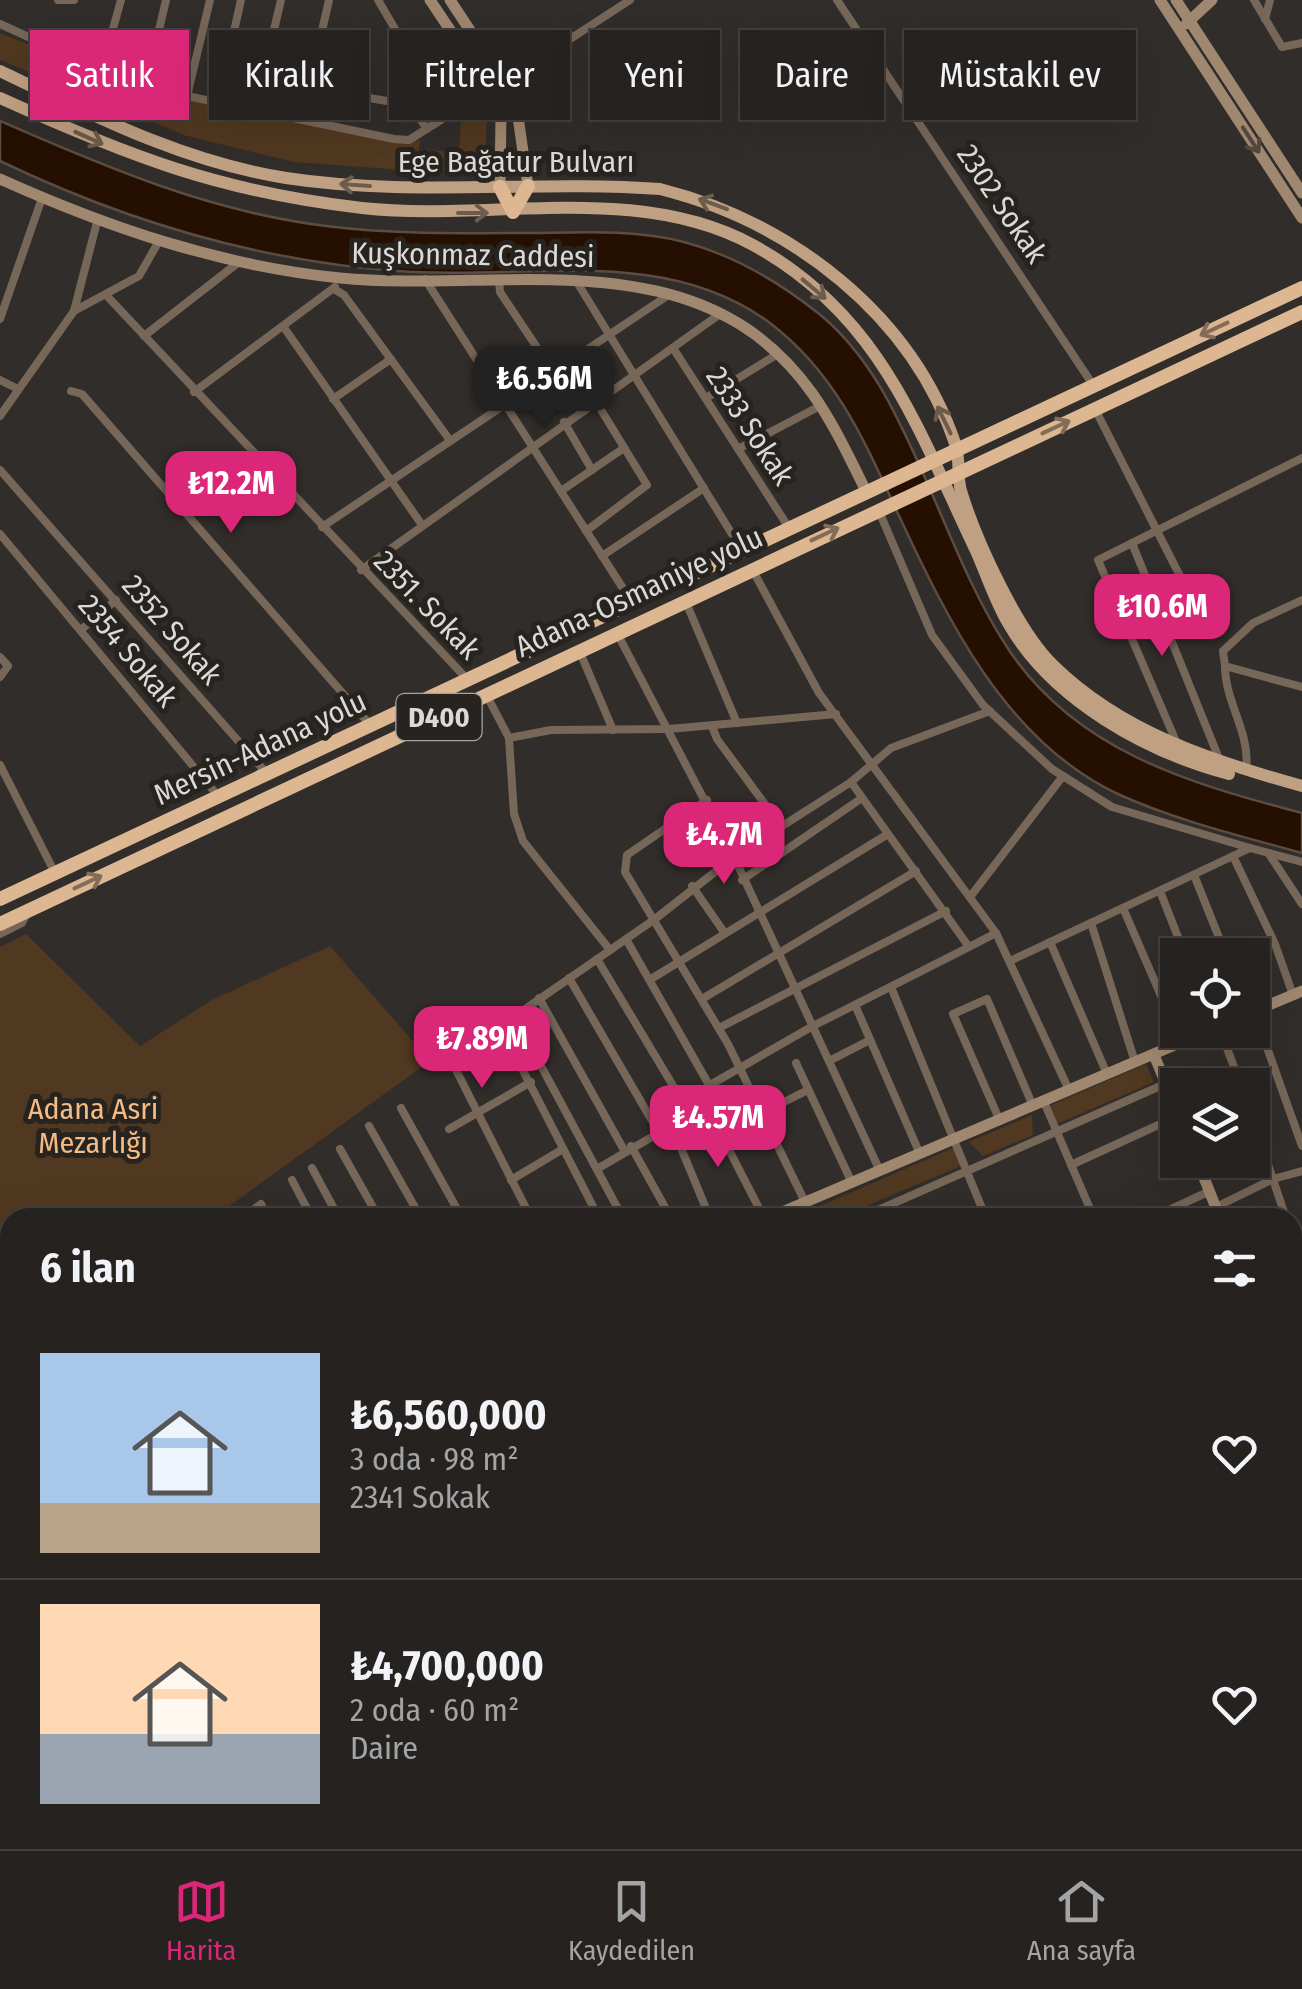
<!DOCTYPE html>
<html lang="tr">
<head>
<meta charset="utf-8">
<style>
  body { margin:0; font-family:"Fira Sans Condensed",sans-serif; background:#312f2d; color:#f1f3f6; height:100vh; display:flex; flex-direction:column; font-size:38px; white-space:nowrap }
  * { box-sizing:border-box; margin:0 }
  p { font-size:32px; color:#a3a4a5 }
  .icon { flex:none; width:55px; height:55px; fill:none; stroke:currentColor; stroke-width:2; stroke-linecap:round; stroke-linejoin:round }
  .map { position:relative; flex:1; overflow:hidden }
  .side { position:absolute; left:0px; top:1208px; width:1302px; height:642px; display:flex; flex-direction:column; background:#252220; border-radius:30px 30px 0 0; box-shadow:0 10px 40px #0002,0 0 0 2px #423f3e }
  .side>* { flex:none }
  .banner { position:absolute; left:30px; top:30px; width:1242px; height:90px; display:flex; gap:20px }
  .controls { position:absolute; left:1160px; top:938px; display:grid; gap:20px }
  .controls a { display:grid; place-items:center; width:110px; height:110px; border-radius:0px; background:#252220; box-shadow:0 10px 40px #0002,0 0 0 2px #423f3e; font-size:50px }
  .price { position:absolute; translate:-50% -85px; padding:0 22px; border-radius:20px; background:#db2777; color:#fff; font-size:32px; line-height:65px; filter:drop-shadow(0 2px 5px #0008) }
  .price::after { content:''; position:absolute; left:50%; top:60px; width:30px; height:22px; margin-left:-15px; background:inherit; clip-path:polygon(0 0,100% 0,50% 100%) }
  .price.on { background:#222; color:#fff }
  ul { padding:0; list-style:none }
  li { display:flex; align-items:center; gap:30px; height:250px; padding:0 40px }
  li+li { border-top:2px solid #423f3e }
  li span { display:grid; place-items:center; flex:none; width:280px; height:200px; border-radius:0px; color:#555 }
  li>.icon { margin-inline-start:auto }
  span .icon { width:120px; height:120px; fill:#fffc; stroke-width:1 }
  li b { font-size:42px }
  h2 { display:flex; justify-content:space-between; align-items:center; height:120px; padding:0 40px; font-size:42px }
  .chip { padding:0 35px; border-radius:0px; background:#252220; box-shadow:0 10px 40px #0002,0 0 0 2px #423f3e; font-size:35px; line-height:90px }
  .chip.on { background:#db2777; color:#fff }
  .tabs { display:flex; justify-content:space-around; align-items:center; height:140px; border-top:2px solid #423f3e; background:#252220; font-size:28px; color:#a3a4a5 }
  .tabs a { display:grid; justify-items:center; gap:5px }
  .tabs .on { color:#db2777 }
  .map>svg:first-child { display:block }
  .green { fill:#513820 }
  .water { fill:#250f00; stroke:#5c4c41; stroke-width:2.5 }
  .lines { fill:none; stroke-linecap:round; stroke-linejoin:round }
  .street { stroke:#776759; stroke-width:8 }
  .secondary { stroke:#a08770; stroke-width:11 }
  .primary { stroke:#c0a082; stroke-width:12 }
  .highway { stroke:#ddb692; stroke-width:14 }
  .oneway { stroke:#6c5c4c }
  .oneway2 { stroke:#51473c }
  .oneway3 { stroke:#826d59 }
  .labels { text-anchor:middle; stroke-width:10; stroke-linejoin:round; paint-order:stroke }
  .shield { fill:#272420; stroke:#a6a3a1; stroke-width:2.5 }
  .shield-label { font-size:28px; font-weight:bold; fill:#dcdad8 }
  .street-label { font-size:30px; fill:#dcdad8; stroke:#272420 }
  .park-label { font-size:30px; fill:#f4bb85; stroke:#272420 }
</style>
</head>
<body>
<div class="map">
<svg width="1302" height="1849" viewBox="0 0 1302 1849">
  <rect width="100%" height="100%" fill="#312d2a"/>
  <g class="green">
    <polygon points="0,33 139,90 405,143 420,140 417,171 294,162 187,136 0,60"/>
    <polygon points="461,119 487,120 484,172 419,171 421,150 459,152"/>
    <polygon points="26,934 140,1046 212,1000 330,946 430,1061 228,1207 223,1217 10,1218 10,1562 0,1567 0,947"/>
    <polygon points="1146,1064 1154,1082 1057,1124 1049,1106"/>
    <polygon points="1032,1115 1033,1135 983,1156 969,1142"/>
    <polygon points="953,1148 961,1166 840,1217 806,1217 804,1213"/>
  </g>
  <path class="water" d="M0 121C105 167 211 212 326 226 397 235 469 233 541 233 588 232 638 230 684 242 733 255 779 282 818 313 869 354 896 413 922 471 948 529 971 591 1005 644 1072 750 1188 783 1302 813V853C1241 836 1178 821 1120 795 1003 741 945 614 894 505 862 435 833 371 770 323 663 243 521 281 398 271 259 261 125 221 0 161Z"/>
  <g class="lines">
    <g class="street">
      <polyline points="58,0 74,0"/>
      <polyline points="121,0 111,36 133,46 155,47 166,0"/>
      <polyline points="378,0 412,58 411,105"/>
      <polyline points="837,0 1093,385"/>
      <polyline points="1254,0 1282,47 1302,43"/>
      <polyline points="1265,19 1270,0"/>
      <polyline points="0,24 134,85 394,139 409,140 490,89"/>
      <polyline points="273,34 281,0"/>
      <polyline points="318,48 329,0"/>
      <polyline points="254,79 411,105 427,129"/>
      <polyline points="504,82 630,0"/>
      <polyline points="187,96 210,0"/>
      <polyline points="218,103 241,0"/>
      <polyline points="425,279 633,604"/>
      <polyline points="499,279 500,292 554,373"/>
      <polyline points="575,279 743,552"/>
      <polyline points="334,289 344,295 449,439"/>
      <polyline points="107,296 467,679"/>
      <polyline points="74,311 139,276 159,241"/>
      <polyline points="0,319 42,198"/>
      <polyline points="283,326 422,525"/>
      <polyline points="144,336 239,262"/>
      <polyline points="673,348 789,528"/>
      <polyline points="0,380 18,389"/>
      <polyline points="71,391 82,394 372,727"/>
      <polyline points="194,392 335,287"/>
      <polyline points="706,398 776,355"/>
      <polyline points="333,399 391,359"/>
      <polyline points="1095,409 1209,633"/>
      <polyline points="0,416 74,311 98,218"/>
      <polyline points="564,422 592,470"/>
      <polyline points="738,449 820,406"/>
      <polyline points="0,470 269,776"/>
      <polyline points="561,491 624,448"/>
      <polyline points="878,509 932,635 983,705 1052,769 1112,807 1250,848"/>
      <polyline points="322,527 670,294"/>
      <polyline points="586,531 647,485 595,400"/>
      <polyline points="0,534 218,796"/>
      <polyline points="1132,543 1220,761"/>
      <polyline points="602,556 704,488"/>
      <polyline points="752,569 819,693 996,933"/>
      <polyline points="361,570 720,314"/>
      <polyline points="685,600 737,723"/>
      <polyline points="1302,600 1253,623 1223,651 1225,666 1302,687"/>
      <polyline points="82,629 116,600"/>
      <polyline points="579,650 613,730"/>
      <polyline points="0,657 8,666 0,677"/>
      <path d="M1225 666C1225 703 1251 733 1246 770"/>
      <polyline points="486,694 509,738"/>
      <polyline points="712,726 717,739 781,826"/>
      <polyline points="1178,746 1098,560 1302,458"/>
      <polyline points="0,765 55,873"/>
      <polyline points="851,782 969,947 996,933 1069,1090"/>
      <polyline points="707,800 627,855 625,872 728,1044 805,1202"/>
      <polyline points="1269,854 1302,904"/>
      <polyline points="1233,856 1275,944 1293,995"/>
      <polyline points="1194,875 1226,955"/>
      <polyline points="742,880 862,798"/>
      <polyline points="692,886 724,932"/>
      <polyline points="1160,891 1185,955"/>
      <polyline points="970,897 1063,776"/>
      <polyline points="1123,908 1181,1042"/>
      <polyline points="1091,923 1135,1062"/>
      <polyline points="0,934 22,923 27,913"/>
      <polyline points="1050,942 1107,1074"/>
      <polyline points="610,950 523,841 514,814 509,738 551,730 669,729 836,714"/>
      <polyline points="597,959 690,1114"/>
      <polyline points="1010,961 1250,848 1302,862"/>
      <polyline points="569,978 658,1131"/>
      <polyline points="651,979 888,834"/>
      <polyline points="891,987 986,1218"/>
      <polyline points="539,998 624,1150"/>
      <polyline points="702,999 916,871"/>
      <polyline points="855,1005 920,1154"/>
      <polyline points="1254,1011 1302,1146"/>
      <polyline points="513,1014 623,1218"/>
      <polyline points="499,1024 599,1218"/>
      <polyline points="719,1028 946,911"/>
      <polyline points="1220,1030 1241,1085"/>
      <polyline points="829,1061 870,1040"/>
      <polyline points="796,1063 852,1183"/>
      <polyline points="710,1085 813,1026 969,947"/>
      <polyline points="1044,1102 1094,1218"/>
      <polyline points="706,1105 764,1218"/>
      <polyline points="401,1108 462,1218"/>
      <polyline points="762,1113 808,1090"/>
      <polyline points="1252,1117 1286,1218"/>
      <polyline points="1000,1121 953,1014 987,999 1033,1106"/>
      <polyline points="671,1124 710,1218"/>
      <polyline points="369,1126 421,1218"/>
      <polyline points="449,1129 531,1082"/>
      <polyline points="631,1146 671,1218"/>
      <polyline points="340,1149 379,1218"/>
      <polyline points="1071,1165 1178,1116"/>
      <polyline points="312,1168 339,1218"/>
      <polyline points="597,1169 717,1099 626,939"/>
      <polyline points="880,1171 734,857 851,782 891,748 990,711"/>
      <polyline points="292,1180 312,1218"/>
      <polyline points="511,1180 563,1149"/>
      <polyline points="1216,1207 1273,1179 1302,1171"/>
      <polyline points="242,1218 261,1204 268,1218"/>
      <polyline points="531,1218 454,1066 456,1057 655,919 734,857 617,633"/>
      <polyline points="860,1218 1165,1084"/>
      <polyline points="1152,1218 1210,1191"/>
      <polyline points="1292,1237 1302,1264"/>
      <polyline points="1292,1601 1302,1597"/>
      <polyline points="0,1659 10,1680"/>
      <polyline points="1292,1733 1302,1730"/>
      <polyline points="1292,1741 1302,1769"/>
      <polyline points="0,1776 10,1796"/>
      <polyline points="1292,1814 1302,1812"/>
      <polyline points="32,1840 37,1849"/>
      <polyline points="87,1840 90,1849"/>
      <polyline points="155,1840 159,1849"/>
      <polyline points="213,1840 218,1849"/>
      <polyline points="267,1840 272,1849"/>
      <polyline points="382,1840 388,1849"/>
      <polyline points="613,1840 618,1849"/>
      <polyline points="668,1840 673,1849"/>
      <polyline points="725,1840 730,1849"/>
      <polyline points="781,1840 786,1849"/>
      <polyline points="839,1840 844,1849"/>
      <polyline points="893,1840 896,1849"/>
      <polyline points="935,1840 939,1849"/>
      <polyline points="966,1840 969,1849"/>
      <polyline points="1121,1840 1125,1849"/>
      <polyline points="1255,1840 1257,1849"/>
      <polyline points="318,1849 334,1840"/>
      <polyline points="457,1849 471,1841"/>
      <polyline points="861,1849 878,1840"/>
      <polyline points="1169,1849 1201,1840"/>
    </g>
    <g class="secondary">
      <polyline points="430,0 495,97 501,114 500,187"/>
      <polyline points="450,0 504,82 518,117 528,186"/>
      <polyline points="1160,0 1302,218"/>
      <polyline points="1176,0 1302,193"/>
      <polyline points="1186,24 1212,0"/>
      <path d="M0 179C109 228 221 266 340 278 504 294 699 234 812 393 834 424 850 459 867 493"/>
      <polyline points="1252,1012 1302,991"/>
      <polyline points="1154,1055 1178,1113"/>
      <polyline points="1197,1160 1220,1218"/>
      <polyline points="768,1218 1210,1030"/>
      <polyline points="1292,1407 1302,1434"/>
      <polyline points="0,1585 10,1580"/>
      <polyline points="1292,1673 1302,1669"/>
      <polyline points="548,1840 552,1849"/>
      <polyline points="1045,1840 1049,1849"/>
    </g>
    <g class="primary">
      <path d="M0 71C92 115 184 162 286 178 410 197 535 180 660 189 791 222 912 314 956 446 960 461 957 477 961 491 976 540 1017 630 1053 665 1121 732 1212 761 1302 786"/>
      <path d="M0 98C128 156 221 192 362 208 490 222 636 181 753 245 881 315 918 430 977 553 987 576 995 601 1008 623 1052 700 1146 752 1229 774"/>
    </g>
    <g class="highway">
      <polyline points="500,187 513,212 528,186"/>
      <polyline points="0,899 1302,288"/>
      <polyline points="0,924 1302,312"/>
    </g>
  </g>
  <defs><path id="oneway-shaft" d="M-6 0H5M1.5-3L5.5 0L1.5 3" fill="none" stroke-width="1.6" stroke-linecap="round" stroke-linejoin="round" transform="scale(2.5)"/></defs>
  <g class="oneway">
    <use href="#oneway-shaft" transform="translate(89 138) rotate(24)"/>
    <use href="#oneway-shaft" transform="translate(355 185) rotate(-176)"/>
    <use href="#oneway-shaft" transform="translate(713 204) rotate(-160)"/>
    <use href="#oneway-shaft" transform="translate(473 213)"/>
    <use href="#oneway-shaft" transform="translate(814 289) rotate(40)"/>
    <use href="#oneway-shaft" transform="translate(944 420) rotate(-116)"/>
  </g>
  <use class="oneway2" href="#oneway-shaft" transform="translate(1251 140) rotate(57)"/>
  <g class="oneway3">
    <use href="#oneway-shaft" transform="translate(1214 329) rotate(155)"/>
    <use href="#oneway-shaft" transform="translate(1056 427) rotate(-25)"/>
    <use href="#oneway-shaft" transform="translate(825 534) rotate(-25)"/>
    <use href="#oneway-shaft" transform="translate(88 882) rotate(-25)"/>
  </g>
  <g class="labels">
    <rect class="shield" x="396.5" y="694" width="85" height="46" rx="8"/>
    <g class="shield-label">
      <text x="439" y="727">D400</text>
    </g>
    <g class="street-label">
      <text x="516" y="172">Ege Bağatur Bulvarı</text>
      <text transform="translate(1002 204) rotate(56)" y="10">2302 Sokak</text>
      <text transform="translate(473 255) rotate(1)" y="10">Kuşkonmaz Caddesi</text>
      <text transform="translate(750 426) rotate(57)" y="10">2333 Sokak</text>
      <text transform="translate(639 592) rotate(-25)" y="10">Adana-Osmaniye yolu</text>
      <text transform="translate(427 605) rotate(46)" y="10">2351. Sokak</text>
      <text transform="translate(172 630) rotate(49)" y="10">2352 Sokak</text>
      <text transform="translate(128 651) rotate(50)" y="10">2354 Sokak</text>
      <text transform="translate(260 748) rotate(-25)" y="10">Mersin-Adana yolu</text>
    </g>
    <g class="park-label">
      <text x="93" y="1119">Adana Asri<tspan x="93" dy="34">Mezarlığı</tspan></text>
    </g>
  </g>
</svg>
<div class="controls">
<a><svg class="icon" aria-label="locate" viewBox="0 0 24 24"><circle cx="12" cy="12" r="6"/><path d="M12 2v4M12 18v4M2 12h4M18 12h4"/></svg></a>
<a><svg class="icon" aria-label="layers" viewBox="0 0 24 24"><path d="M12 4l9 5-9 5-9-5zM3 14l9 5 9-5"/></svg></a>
</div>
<b class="price on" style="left:544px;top:431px">₺6.56M</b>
<b class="price" style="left:231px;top:536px">₺12.2M</b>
<b class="price" style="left:1162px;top:659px">₺10.6M</b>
<b class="price" style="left:724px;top:887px">₺4.7M</b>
<b class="price" style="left:482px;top:1091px">₺7.89M</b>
<b class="price" style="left:718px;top:1170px">₺4.57M</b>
<div class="banner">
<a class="chip on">Satılık</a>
<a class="chip">Kiralık</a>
<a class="chip">Filtreler</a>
<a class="chip">Yeni</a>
<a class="chip">Daire</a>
<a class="chip">Müstakil ev</a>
</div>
<section class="side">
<h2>6 ilan<svg class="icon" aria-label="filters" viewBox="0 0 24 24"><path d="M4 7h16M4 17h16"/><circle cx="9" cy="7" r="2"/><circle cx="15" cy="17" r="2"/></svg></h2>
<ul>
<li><span style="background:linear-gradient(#a9c7e8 75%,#b9a48a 0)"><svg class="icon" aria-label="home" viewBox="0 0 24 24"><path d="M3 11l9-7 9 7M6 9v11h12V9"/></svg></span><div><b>₺6,560,000</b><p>3 oda · 98 m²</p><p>2341 Sokak</p></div><svg class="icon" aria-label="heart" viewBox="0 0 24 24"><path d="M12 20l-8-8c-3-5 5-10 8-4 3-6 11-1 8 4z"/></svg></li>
<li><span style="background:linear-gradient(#ffd9b3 65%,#9aa5b1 0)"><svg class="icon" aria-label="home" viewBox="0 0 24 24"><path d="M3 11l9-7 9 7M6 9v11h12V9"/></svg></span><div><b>₺4,700,000</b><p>2 oda · 60 m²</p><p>Daire</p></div><svg class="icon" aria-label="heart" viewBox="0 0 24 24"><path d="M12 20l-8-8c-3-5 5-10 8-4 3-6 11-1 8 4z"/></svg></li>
</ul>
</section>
</div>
<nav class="tabs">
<a class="on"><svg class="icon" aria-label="map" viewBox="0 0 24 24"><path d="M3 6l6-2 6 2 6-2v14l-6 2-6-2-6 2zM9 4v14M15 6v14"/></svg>Harita</a>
<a><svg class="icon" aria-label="saved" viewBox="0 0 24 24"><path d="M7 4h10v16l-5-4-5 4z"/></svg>Kaydedilen</a>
<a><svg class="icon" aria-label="home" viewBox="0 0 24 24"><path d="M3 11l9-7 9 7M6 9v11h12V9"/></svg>Ana sayfa</a>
</nav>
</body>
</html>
